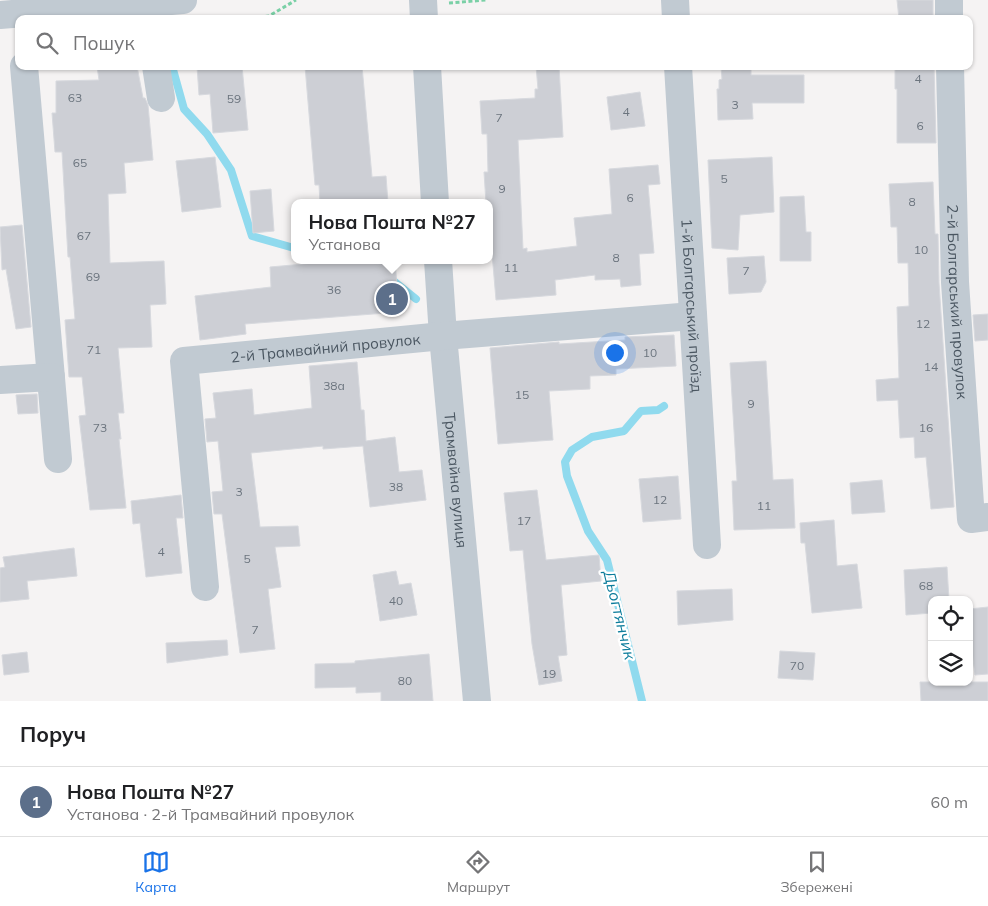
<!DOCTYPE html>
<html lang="uk">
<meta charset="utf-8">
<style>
:root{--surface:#fff;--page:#f6f6f6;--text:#202124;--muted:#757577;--line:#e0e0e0;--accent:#1a73e8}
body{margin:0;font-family:Mulish,sans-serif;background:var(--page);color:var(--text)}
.controls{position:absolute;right:15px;bottom:15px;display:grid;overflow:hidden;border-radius:10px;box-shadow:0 1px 4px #0004}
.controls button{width:45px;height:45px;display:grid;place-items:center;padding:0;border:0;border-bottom:1px solid var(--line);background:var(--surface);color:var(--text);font:25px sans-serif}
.you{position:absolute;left:614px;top:352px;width:18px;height:18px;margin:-12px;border:4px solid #fff;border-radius:50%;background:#1a73e8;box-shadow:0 0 0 8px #1a73e833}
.badge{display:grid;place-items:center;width:32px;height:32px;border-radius:50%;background:var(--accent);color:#fff;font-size:16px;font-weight:700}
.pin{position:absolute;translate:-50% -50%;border:2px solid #fff;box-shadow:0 1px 5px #0006}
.popup{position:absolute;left:291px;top:199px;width:202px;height:65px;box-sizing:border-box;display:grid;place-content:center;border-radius:10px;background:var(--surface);filter:drop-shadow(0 1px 4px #0005);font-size:16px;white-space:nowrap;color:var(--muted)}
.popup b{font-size:19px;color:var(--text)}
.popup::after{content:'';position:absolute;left:50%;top:100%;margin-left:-10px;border:10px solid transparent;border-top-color:var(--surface)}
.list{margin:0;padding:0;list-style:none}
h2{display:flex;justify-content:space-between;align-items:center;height:65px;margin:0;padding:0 20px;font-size:21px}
h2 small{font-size:16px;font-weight:400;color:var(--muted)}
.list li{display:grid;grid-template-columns:32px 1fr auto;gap:15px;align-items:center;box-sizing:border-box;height:70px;padding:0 20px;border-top:1px solid var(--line)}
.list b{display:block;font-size:19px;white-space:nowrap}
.list p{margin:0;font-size:16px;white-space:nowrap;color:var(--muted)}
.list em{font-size:16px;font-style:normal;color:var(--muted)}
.icon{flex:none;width:28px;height:28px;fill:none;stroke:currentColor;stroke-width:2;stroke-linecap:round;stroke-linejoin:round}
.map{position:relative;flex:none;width:988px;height:701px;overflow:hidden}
.search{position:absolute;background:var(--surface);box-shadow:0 1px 4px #0004;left:15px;right:15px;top:15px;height:55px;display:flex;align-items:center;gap:12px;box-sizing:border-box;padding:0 18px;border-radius:10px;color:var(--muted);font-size:19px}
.sheet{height:135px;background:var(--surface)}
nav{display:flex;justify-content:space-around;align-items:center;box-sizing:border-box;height:70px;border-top:1px solid var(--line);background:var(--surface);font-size:14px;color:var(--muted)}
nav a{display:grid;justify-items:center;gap:2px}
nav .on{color:var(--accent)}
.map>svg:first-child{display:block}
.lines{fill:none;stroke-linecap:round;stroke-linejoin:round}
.stream{stroke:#90daee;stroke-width:8}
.building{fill:#cdcfd5;stroke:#d7d9de}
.path{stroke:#7ad0a6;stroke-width:3;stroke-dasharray:4 2.5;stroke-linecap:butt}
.minor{stroke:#c1cad2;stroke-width:28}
.labels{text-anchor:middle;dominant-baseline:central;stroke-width:4.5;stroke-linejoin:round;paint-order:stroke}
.number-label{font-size:12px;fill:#6b747e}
.street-label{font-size:15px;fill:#4a5661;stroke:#fff}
.water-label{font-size:16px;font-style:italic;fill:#0c7c9b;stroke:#fff}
</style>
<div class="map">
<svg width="988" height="701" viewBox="0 0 988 701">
<rect width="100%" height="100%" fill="#f5f3f3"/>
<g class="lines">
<path class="stream" d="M172,66L184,109L207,134L231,170L252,236L294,248
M390,278L416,299
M642,701L607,560L588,531L567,476L565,462L572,450L592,437L624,431L641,411L658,410L664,406"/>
</g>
<path class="building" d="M897,0H933V19H899Z
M97,66H137L143,98H145L148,105L153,160L124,163L126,193L108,194L110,263L164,261L166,304L150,305L152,347L118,348L124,413H118L121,439H119L126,508L90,510L79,416L86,415L82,377H69L65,320L75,319L70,257H68L62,152H55L52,113H56V81L99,80Z
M197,66H242L248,130L213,133L210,94L199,95Z
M305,66H362L372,177L386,176L388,203H320L319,185H315Z
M536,66H559L563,137L518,140L523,249L527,248V252L577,246L574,218L612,214L609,169L658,165L660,184L648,185L654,253L639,254L641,285L621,287L620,279L595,280V275L555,280L556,295L496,300L490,230V203H486L484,172H488L487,134H482L480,101L535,98V89H538Z
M721,66H751V75H804V103H752L753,119L718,120L717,89H719V80L722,79Z
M895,66H934L936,143H897V89H895Z
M640,92L645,126L611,130L607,97Z
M215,157L221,207L182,212L176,161Z
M772,157L774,212L740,215L738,250L712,248L708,160Z
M933,182L935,234H938L939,283L954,507L931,509L926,457L915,458L914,437L900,438L898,400L877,401L876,380L899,378L897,307L909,306L908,263H898L897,227H891L889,184Z
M271,189L274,231L253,233L250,191Z
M804,196L806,232H811V261H780V197Z
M22,225L31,327L16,329L6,269L2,270L0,227Z
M764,256L766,282L761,292L729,294L727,258Z
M349,260H395L399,312L245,324L246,334L200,340L195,296L271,287L270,267Z
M988,314V340L975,341L973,315Z
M674,335L676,366L616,369V375L590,376V389L549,391L553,440L498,444L490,348L559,342V344L625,340V337Z
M766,361L773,480L793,479L795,528L734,530L732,481H737L730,363Z
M357,362L361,410H364L366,441L395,437L399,472L422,470L426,500L370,507L363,446L323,449V446L251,453L260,527L298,526L300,546L275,547L281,587L268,589L275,649L240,653L222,514H214L212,492L223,491L218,441L207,442L205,419L216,418L213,393L252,389L254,415L312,408L309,366Z
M37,394L38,413L18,414L16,395Z
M678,476L681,519L643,522L639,479Z
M882,480L885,512L852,514L850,483Z
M537,490L546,560L599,555L601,581L561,585L567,655L558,656L562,681L539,685L532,644L523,550L510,551L504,493Z
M181,495L183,518H176L182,573L146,577L140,523L133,524L131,501Z
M834,520L837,566L857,564L862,608L812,613L805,543H801L800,523Z
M74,548L77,576L27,581L29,599L0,602V568L5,567L3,557Z
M947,567L949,600H932V613L906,615L904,570Z
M396,571L399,585L411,583L417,615L380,621L373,575Z
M732,589L733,620L678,625L677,591Z
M988,607V674L975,675L969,628V609Z
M227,640L228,655L167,663L166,643Z
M780,651L815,653L813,680L778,678Z
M27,652L29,672L4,675L2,655Z
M429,654L433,701H381V692L356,693V687L315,688V664L355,663V661Z
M920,682H988V701H921Z"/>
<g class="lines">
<path class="path" d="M449,3L486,0
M246,19L269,16L296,0"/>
<g class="minor">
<path d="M423,0L424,19"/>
<path d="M675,0L676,19"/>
<path d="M949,0V19"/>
<path d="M0,15L183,0"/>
<path d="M24,66L58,459"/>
<path d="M156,66L161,98"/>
<path d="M427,66L435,203"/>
<path id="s1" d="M678,66L707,545"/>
<path id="s2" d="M950,66L955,282L971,519L988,517"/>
<path id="s3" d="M438,260L443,336L477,701"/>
<path d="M0,380L51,377"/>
<path id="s4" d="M205,587L184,361L443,336L693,316"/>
</g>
</g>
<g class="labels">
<g class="number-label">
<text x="918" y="78">4</text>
<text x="75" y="97">63</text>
<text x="234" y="98">59</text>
<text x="735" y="104">3</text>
<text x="626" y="111">4</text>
<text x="499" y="117">7</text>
<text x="920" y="125">6</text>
<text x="80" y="162">65</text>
<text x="724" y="178">5</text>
<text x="502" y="188">9</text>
<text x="630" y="197">6</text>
<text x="912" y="201">8</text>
<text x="84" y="235">67</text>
<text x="921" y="249">10</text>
<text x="616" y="257">8</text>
<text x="511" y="267">11</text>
<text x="746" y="270">7</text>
<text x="93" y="276">69</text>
<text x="334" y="289">36</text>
<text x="923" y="323">12</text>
<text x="94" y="349">71</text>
<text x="650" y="352">10</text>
<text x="931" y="366">14</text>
<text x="334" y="385">38а</text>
<text x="522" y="394">15</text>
<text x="751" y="403">9</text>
<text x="100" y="427">73</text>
<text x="926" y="427">16</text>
<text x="396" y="486">38</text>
<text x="239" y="491">3</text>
<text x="660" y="499">12</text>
<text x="764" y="505">11</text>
<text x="524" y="520">17</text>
<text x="161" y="551">4</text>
<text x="247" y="558">5</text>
<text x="926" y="585">68</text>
<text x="396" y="600">40</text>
<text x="255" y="629">7</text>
<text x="797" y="665">70</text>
<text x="549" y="673">19</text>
<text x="405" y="680">80</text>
</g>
<g class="street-label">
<text stroke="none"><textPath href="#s2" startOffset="236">2-й Болгарський провулок</textPath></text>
<text stroke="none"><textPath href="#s1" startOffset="240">1-й Болгарський проїзд</textPath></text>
<text stroke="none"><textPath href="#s4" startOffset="369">2-й Трамвайний провулок</textPath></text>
<text stroke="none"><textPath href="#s3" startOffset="221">Трамвайна вулиця</textPath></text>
</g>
<g class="water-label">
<text transform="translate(620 615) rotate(76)">Дьогтянчик</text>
</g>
</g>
</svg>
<div class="controls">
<button><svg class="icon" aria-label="locate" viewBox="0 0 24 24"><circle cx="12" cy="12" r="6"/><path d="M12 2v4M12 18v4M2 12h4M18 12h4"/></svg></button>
<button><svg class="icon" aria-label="layers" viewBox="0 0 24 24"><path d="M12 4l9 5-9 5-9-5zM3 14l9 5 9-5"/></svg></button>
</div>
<div class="you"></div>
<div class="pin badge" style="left:392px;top:299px;background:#5c6f8a">1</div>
<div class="popup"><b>Нова Пошта №27</b>Установа</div>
<div class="search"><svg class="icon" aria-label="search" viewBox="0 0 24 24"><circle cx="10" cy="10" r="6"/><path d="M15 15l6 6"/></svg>Пошук</div>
</div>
<section class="sheet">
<h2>Поруч<small></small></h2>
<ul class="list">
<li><span class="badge" style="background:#5c6f8a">1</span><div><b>Нова Пошта №27</b><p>Установа · 2-й Трамвайний провулок</p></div><em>60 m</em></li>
</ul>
</section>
<nav>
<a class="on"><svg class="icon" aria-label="map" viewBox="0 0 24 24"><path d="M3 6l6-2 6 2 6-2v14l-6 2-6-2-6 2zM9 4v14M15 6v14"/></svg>Карта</a>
<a><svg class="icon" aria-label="directions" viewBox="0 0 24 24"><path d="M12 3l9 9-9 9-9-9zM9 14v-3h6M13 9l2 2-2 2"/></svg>Маршрут</a>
<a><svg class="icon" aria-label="saved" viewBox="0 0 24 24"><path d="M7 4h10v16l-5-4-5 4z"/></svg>Збережені</a>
</nav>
